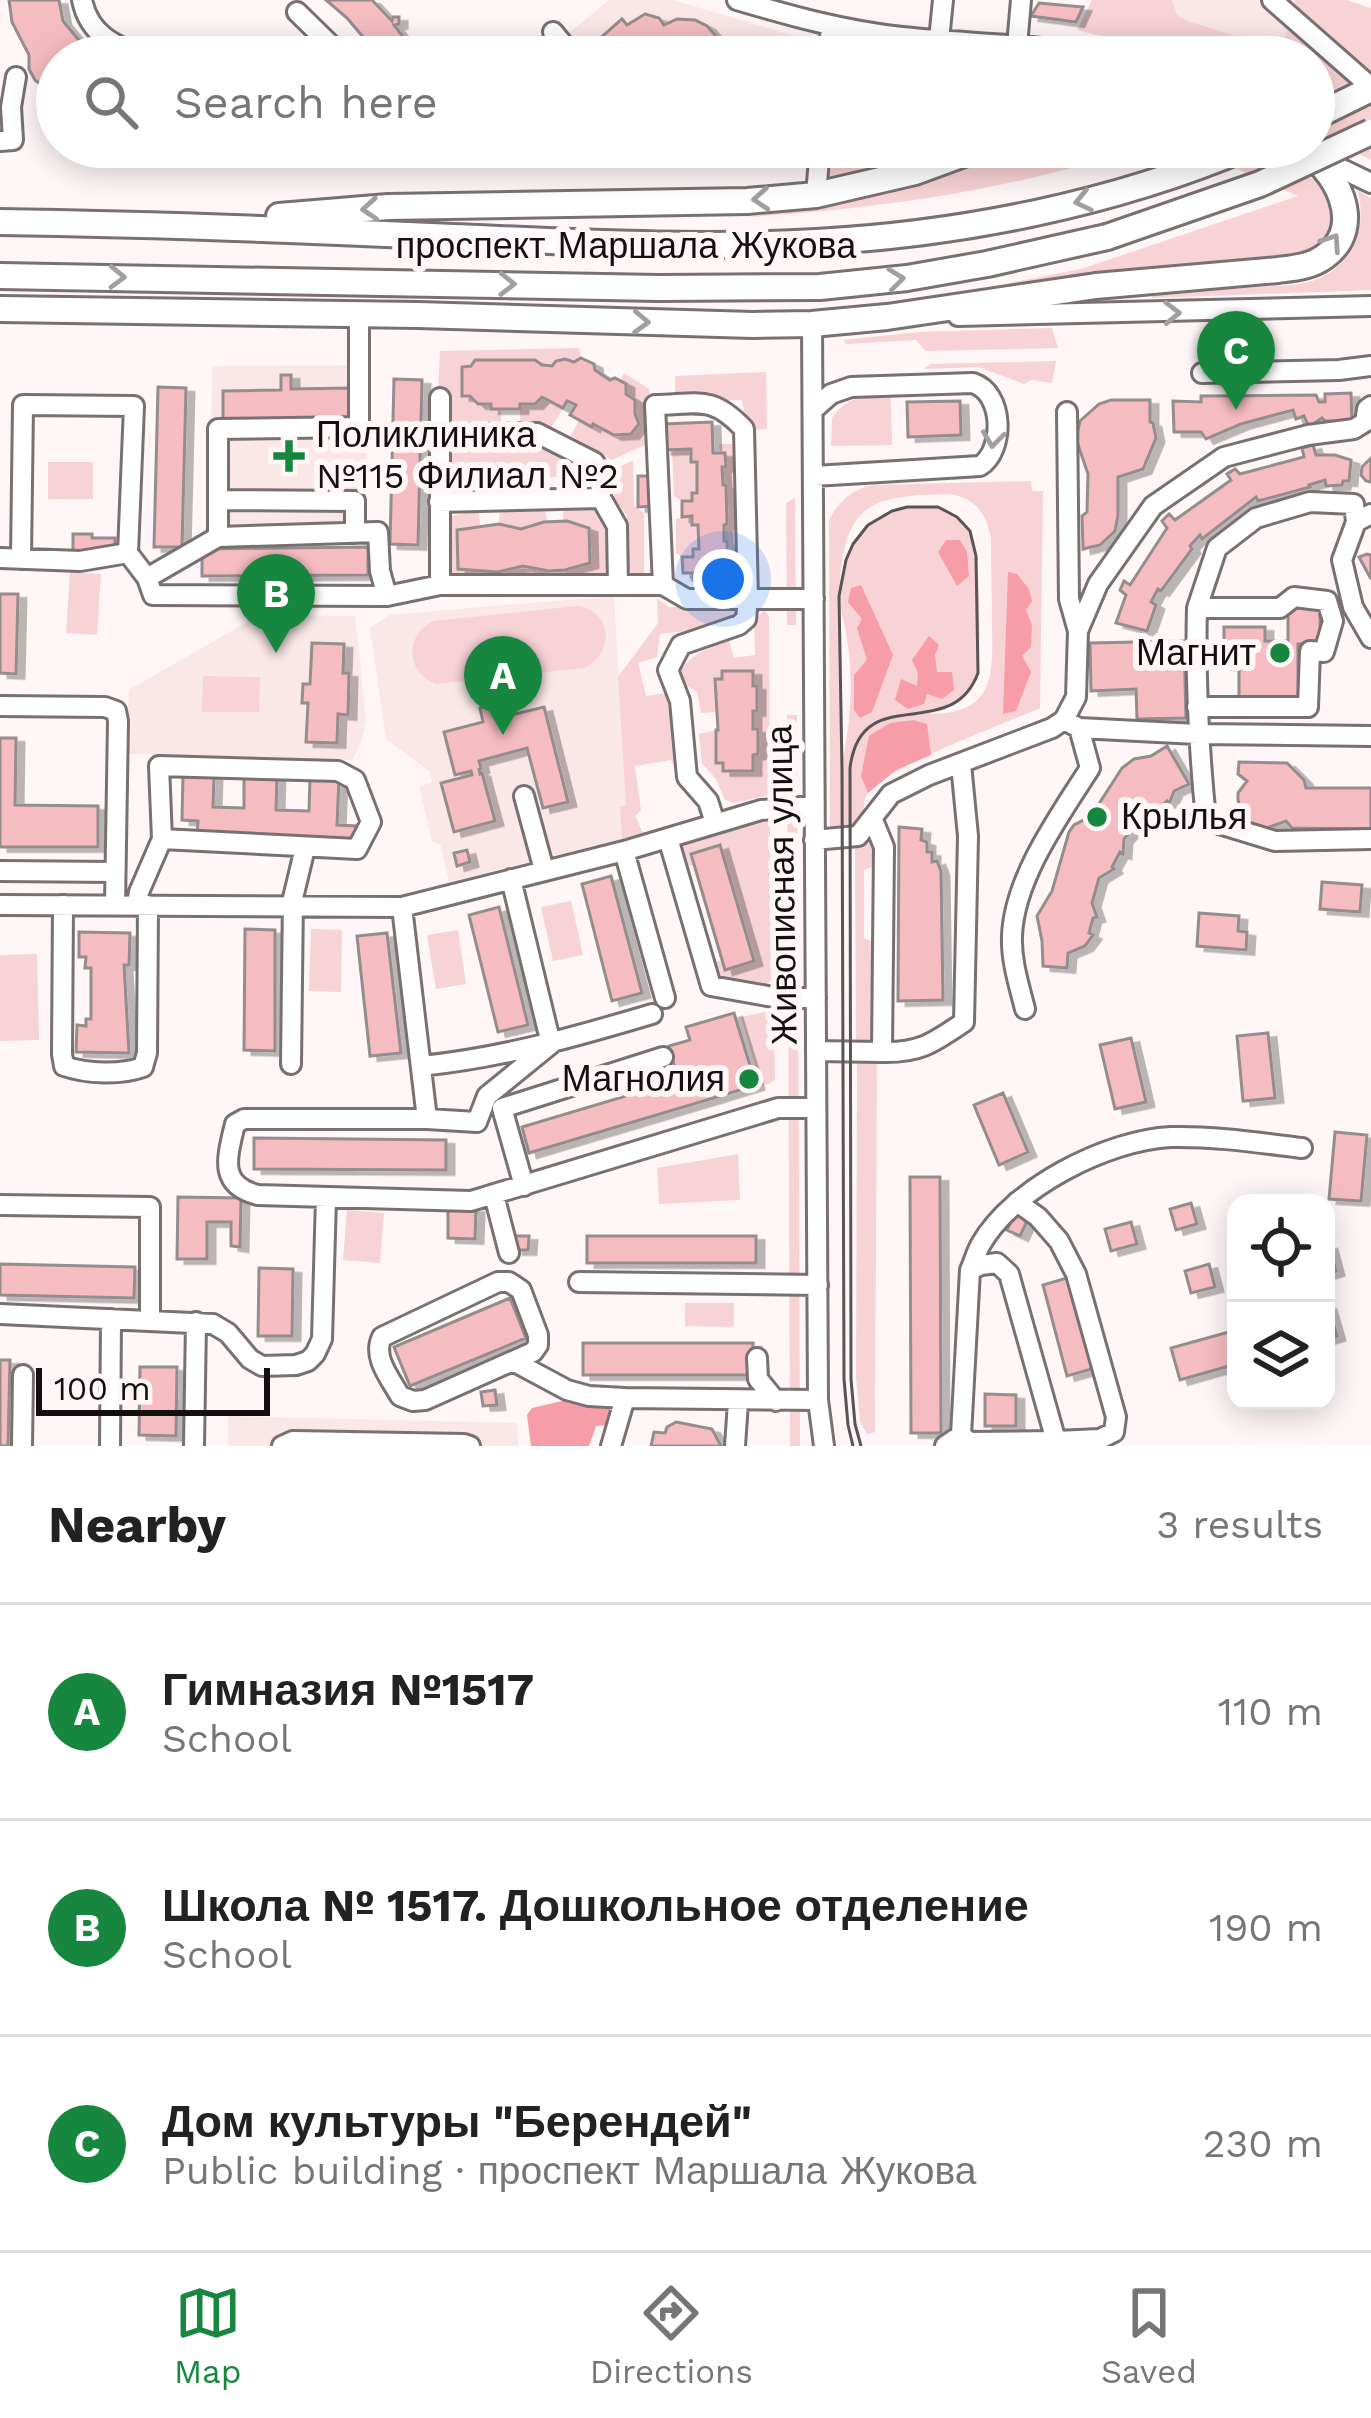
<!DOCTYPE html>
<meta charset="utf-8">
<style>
:root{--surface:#fff;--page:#f2f2f2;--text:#222;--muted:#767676;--line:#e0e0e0;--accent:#17873f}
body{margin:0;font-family:"Work Sans",sans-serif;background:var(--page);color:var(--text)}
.controls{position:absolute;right:36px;bottom:36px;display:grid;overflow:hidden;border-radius:24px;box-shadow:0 6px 30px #0003}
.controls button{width:108px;height:108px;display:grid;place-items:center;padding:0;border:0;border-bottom:3px solid var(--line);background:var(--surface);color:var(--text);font:60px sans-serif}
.scale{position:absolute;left:36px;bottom:30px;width:234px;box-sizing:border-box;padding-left:12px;border:6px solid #141011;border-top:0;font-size:33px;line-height:42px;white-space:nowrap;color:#141011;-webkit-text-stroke:9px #fef6f7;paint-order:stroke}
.you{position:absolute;left:723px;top:579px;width:42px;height:42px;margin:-30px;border:9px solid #fff;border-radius:50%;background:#1a73e8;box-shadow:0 0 0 18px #1a73e833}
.badge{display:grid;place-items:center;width:78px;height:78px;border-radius:50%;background:var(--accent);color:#fff;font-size:39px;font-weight:700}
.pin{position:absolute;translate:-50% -99px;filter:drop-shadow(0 3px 6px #0008)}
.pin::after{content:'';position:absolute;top:63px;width:42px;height:36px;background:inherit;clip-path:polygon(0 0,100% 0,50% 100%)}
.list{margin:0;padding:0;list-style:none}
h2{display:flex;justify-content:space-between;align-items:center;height:156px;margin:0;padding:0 48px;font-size:51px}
h2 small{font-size:39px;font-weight:400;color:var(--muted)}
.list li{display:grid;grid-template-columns:78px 1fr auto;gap:36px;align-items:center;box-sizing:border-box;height:216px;padding:0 48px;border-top:3px solid var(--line)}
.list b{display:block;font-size:45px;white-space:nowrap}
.list p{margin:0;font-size:39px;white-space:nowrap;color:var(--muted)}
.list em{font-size:39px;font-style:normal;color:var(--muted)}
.icon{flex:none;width:66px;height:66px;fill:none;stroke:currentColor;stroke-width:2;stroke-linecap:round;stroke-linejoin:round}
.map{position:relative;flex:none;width:1371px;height:1446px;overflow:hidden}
.search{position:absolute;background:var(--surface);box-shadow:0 6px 30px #0003;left:36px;right:36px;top:36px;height:132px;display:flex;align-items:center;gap:30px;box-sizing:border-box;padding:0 42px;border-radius:66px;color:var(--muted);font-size:45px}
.sheet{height:804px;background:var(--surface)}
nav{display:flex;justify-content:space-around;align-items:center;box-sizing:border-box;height:168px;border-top:3px solid var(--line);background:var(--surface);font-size:33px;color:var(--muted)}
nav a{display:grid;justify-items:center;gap:6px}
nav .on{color:var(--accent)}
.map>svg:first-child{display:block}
.built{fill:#fae7e8}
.green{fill:#f7d2d6;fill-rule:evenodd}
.forest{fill:#f79da8}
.building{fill:#f5bdc2;stroke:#958c8d;stroke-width:3;filter:url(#shadow)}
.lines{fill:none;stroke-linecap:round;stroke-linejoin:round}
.minor-casing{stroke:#797071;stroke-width:24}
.major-casing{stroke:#797071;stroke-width:30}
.minor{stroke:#fff;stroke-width:18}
.major{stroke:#fff;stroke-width:24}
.tram{stroke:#595455;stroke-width:3}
.major-bridge-casing{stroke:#797071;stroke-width:30;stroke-linecap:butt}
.major-bridge{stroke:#fff;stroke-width:24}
.oneway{stroke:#a19fa0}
.poi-dot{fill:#17873f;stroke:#fef6f7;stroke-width:4.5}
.labels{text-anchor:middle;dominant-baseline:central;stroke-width:12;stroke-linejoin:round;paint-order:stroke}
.street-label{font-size:36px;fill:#141011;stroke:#fef6f7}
.poi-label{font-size:36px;fill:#141011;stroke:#fef6f7;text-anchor:start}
</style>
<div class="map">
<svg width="1371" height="1446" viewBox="0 0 1371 1446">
<defs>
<filter id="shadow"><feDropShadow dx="8" dy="4.5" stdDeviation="0" flood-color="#0004"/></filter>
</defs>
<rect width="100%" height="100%" fill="#fef6f7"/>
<path class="built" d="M609,0H673L812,41L810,57H540Z
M1172,0H1296L1281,51L1188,21L1177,16Z
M582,147H800L799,158L585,151Z
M368,365L366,440L368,472L364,492V523L211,527L212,366Z
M614,596L626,806L620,807L622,839L449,882L441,846L432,841L419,787L432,782L429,771L386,739L370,628L389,615Z
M259,615L355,616L366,721L361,743L352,760L126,754L129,690Z
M228,1416L517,1423L518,1446H228Z"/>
<path class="green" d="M1092,0H1172L1177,15L1188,21L1280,50L1288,28L1371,97V160L1314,132V57H1154L1101,36L1077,30Z
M1296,0H1347L1371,8V78L1293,9Z
M878,147H950L864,173L828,181L825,177L836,162Z
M1017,147H1143C1014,189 883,209 747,217L870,197L963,169Z
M1187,147H1243L1322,183L1334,198L1337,227L1318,252L1277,261L1081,275L974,290L1081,269L1298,196Z
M1357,190L1371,198V290L1152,298V293C1186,291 1221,289 1256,287C1274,286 1294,286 1312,281C1351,269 1369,227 1357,190Z
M1052,328L1058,348L926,351L916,340L846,344L843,340L919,332Z
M579,348L581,358L574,362L565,359L556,361L552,366L462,367V396H470L478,404H491V409H501V423L448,422L438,392L440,351Z
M1056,361L1052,383L1031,380L1024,384L979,367L923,369L931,364Z
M766,372L767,429L751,430L745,419L742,400L675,402V376Z
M624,373L649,389V443L612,460L571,436L579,420L614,435L631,433L639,424L635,414L636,400L626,394L620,381Z
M891,394L892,445L831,446L832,418C848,395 865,395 891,394Z
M542,397L563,408L551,428L541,423L520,422V404Z
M457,440H469L471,452L548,449L589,469L595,479L587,491L580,487L577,476L480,479V496L447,495V451Z
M719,444H739L742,591H725L724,578L728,577L727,542L724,541V525L727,524L726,486L723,485L722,467H726L725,454L720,453Z
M691,449V461L697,462V493L692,494V501H682L674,496L672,450Z
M633,461L634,506L644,513V578L634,577C621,560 627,535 627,515C615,503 608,486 613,469Z
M48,462H93V499H48Z
M1031,481L1032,491H1043L1040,708C1005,724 885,766 867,795C862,803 864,814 864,823L856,829L830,830L829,520C838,502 852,489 873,485ZM949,494C976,498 986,513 991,538C991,567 992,595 992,624C993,676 995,714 929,714C946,708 965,701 974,684C983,667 980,553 972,536C953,491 887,502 861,533C848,548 846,568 840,583C845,500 875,496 949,494ZM840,609C854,650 853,715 843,757Z
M795,498L796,625H787L786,503Z
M569,506H597C609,522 609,559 604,577L569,579L566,576L565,570L590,563L564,522L563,513Z
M505,507L545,508L547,522L521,529L499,524L500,510Z
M479,510L480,525L457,531L458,568C489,574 518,565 549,571L547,577L448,578L446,523L452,516Z
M692,516V525H698L699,549L693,557H682L676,553V519Z
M70,572L101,574L97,635L66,633Z
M657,599L670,607L741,606C731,633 686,630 660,634L657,657L638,663L646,696L666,693L681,768L676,769L671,760L635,766L641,811L635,816L643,833L622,839L620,807L626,805L618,677L658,623Z
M578,606C614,612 614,654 584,668L436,684C406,673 404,634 434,621Z
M764,610L769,616L770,795L734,803L725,800L716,779L702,763L699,734L716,730V762L723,763V771L753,770V755L758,754V730L753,729V711L757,710V687L753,686L752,671H722V679L715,680L716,712L701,713L697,692L682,683L679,673C691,654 708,648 729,641L734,658L755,655L754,621Z
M203,676L260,677L259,712H202Z
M787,715H797L800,1446H790Z
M770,821L771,981L761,989L717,981L709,964L722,960L725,970L754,961L720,846L691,854L694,865L683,867L677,846Z
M865,841L874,845L877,856L874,866L864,870V938L876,944V1042L856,1041L855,849Z
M571,901L583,955L553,961L541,907Z
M311,929L342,930L341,992L309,991Z
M458,930L466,984L436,989L427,935Z
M37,954L39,1040L0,1041V955Z
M768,1011L774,1014L775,1079L771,1083L761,1086L741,1017Z
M857,1062H877L875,1432L867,1434L860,1422L856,1377Z
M738,1154L740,1200L659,1204L657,1168Z
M347,1210L384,1213L380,1263L343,1260Z
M685,1303H734V1327L685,1326Z"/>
<path class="forest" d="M946,540H960L967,552L969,576L957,586L938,552Z
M1008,572L1017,574L1029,589L1032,601L1026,610L1032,625L1031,647L1022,656L1031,672L1016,711L1003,714Z
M861,585L893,655L872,712L860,718L854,710V675L867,660L857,628L862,619L848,602L851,588Z
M929,636L939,645L935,655L937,672H952L954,690L942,699L927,694L924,704L908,709L895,700L901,679L917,686L918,673L912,660Z
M914,720L927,724L931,755L896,770L868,793L861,776L869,736L890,723Z
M575,1398L609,1406L612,1416L610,1425L596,1426L589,1446H531L527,1415L532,1408Z"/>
<path class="building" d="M9,0H59L63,21L93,57H57V90L44,87L35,80L29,69V55L12,22Z
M326,0H372L392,21L393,17H399V24L394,25L407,42L413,57H380L347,18Z
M1039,3L1083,7L1076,22L1031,16Z
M645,14L659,18L664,25L677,19L695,20L707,26L716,36L724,57H593L587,50L622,19L627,25Z
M179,147H412L363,157L310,160L223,156Z
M581,358L594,364L595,370L610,380L615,378L626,384V394L635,400V414L639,424L631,434L614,435L593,424L592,427L570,415L576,405L567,401L563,408L542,397L535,404H520V409H491V404H478L470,396H462V367L471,366L475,360H535L542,365L552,366L556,361L565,359L574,362Z
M281,375H291V389L349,388V419L223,422V391L281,390Z
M394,379L422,380L418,545L390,544Z
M158,387L186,388L182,547H154Z
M1351,393L1352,421H1325L1322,418L1309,427L1304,416L1296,419L1293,410L1241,424L1206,439L1201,432H1174L1173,401L1201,402V396L1316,395L1319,402H1325V394Z
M1111,400H1150V422L1153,423L1156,438L1143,469L1118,477V515L1115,531L1100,545L1083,549L1082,516L1087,512L1088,474L1076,439L1080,421L1099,404Z
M960,401L961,435L908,437L907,402Z
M712,422L713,453H725L726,467H722L723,485H726L727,524L724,525V541H727L728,578H724L725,586L700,587V580H693V573H683L682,557H693V549H699L698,525H692V516L682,517V501H692V493H697V462H691V449L664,450L663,424Z
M1313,445L1316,455H1335L1351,460L1349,481H1343L1342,485L1326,486L1325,480L1309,485L1310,487L1258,501L1256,497L1202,539L1200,535L1190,546L1192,549L1161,591L1158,589L1151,602L1156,605L1147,631L1116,623L1126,595L1120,590L1124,581L1130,585L1167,528L1162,521L1169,514L1175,520L1231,480L1227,474L1235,469L1240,474L1304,457L1302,448Z
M1371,458V482L1366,481L1361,475L1362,467Z
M638,476H653L654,506L638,507Z
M567,521L589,528L590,563L565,570L549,571L523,566L498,572L458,569L457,530L499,524L521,529L544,522Z
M73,534H92V538H115V551H73Z
M368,547V575L202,576V549Z
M1367,554L1371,555V579L1359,557Z
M0,594H18L16,674L0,673Z
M1288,608H1320V644H1298V703H1239V665H1224V627H1265V641H1288Z
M1184,641L1186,718L1137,719L1136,689L1091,691L1090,643Z
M312,643L344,644L343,673H349L348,715L338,714L337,743L306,742L308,703H302L303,684H310Z
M722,671H753V686H757V711H753V729H758V754L753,755V771H723V763H716V730H718L715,679H722Z
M499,703L503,717L544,707L568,802L543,808L527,748L479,761L481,768L479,769L480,774L482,773L495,821L454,832L441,783L472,775L471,771L455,775L444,732L483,722L480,708Z
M0,738H16L15,805L98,806V847H0Z
M1167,746L1189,784L1174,791L1169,804L1167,801L1155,812L1156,815L1138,818L1132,825L1134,828L1124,839L1123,854L1120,852L1112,867L1114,869L1099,878L1092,903L1097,917L1093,918L1089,933L1093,935L1085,946L1068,953L1067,968L1043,966L1042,941L1037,916L1052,891L1069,832L1074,825L1091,816L1122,768L1134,759L1151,756Z
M1239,762L1287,763L1304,780L1306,788H1371V829L1292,828L1286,821L1267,828L1254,827L1242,815L1238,800V793L1247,781L1238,774Z
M183,774L214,775L213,807L244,808V774H277L276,810L309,811L310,777L339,778L337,825L357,826L356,842L197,838L198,821L182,820Z
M899,827L922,829L921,840L927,842V852H932V862L937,861L941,871L943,1000L898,1001Z
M720,845L754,961L725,970L691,854Z
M467,850L470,862L457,866L454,853Z
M611,876L642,993L612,1001L582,884Z
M1322,882L1362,885L1360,912L1320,909Z
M499,907L528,1025L498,1032L469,915Z
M1199,913L1239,916L1238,931L1247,932L1246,950L1197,946Z
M245,929L275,930V1051L244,1050Z
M79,932L130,933L129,965H124L129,1053L76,1052L77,1025L86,1026V1019H91V968H85L86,957H79Z
M387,933L401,1053L370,1056L357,936Z
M734,1013L756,1085L717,1097L709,1071L678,1080L669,1046L690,1040L686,1027Z
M1268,1033L1275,1098L1243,1101L1237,1036Z
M1131,1038L1146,1102L1115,1109L1100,1045Z
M709,1071L717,1097L529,1153L522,1127Z
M1003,1093L1028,1152L999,1165L974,1105Z
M1335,1132L1367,1135L1361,1201L1329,1199Z
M254,1138L446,1140V1170L254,1169Z
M910,1177H940L941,1433H911Z
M178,1197L241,1198L240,1247L231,1246V1222H207V1259H177Z
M1191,1203L1197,1224L1176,1230L1170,1209Z
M448,1208H476L475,1239L448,1238Z
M1016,1211L1029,1217L1020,1236L1007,1230Z
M1131,1222L1137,1244L1111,1251L1105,1229Z
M516,1236H529L528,1250H515Z
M587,1236H756V1263H587Z
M1329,1245L1336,1271L1326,1274V1246Z
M0,1264L135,1267L134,1298L0,1295Z
M1209,1264L1215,1287L1191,1293L1185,1271Z
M259,1268L293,1269L292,1336H258Z
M1070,1277L1095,1368L1067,1376L1043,1285Z
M510,1298L526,1338L410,1386L394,1347Z
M1326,1305H1328L1337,1336L1326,1339Z
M1236,1330V1364L1180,1380L1171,1348Z
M583,1343H753L752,1375H583Z
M0,1360H10L8,1446H0Z
M140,1367H177L176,1436L139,1435Z
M495,1390L497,1405L483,1406L481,1392Z
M985,1394L1016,1395V1426H985Z
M676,1422L712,1429L721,1446H651L654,1432L665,1433L667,1427Z"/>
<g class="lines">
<g class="minor-casing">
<path id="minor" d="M82,0C89,35 115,46 145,57
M737,0C791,16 845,31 902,37C967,44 1033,43 1098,57
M1272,0L1371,87
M297,12L343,57
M553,32L574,57
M939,40L943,0
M1017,46L1021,0
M828,57L831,26
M0,141L13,140L11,107L16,77
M661,147L688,150L699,147
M819,154L833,156L852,147
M1317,157L1371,183
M816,195L820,147
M958,316L1371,306
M812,324L818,1400L824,1446
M1202,373L1339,370L1371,366
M440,398V435
M813,410L831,394L851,387L973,383C1004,393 1005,450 980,466L814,476
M1067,412L1069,599L1078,631
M218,500L355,501V533
M439,502L601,498
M1371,514L1356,522L1342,560L1353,607L1371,638
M218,537V429L359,427V314
M0,558L80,561L128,553L147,578L153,595L387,596L440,585H663
M21,559L23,405L134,406L128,553
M147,578L218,537L378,532L380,571L387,596
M440,585V435L537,433L594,462L600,471L601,498L617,526L618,585
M1197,608L1217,548L1256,518L1310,502L1354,504L1356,522
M0,706L105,707L116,711L118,721L115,905
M1197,707H1308L1310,651L1324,652L1333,621L1327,601L1294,597L1280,608H1197C1195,679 1199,749 1206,820L1275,841L1371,839
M1064,720L1076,697L1078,631L1098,584L1153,506L1224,457L1308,435L1354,429L1365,422L1367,409L1371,406
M524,796L544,870
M715,823L708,801L687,777L680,701L668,670L681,645L739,625L746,619L748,599L744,429C712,395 699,404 655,405L663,585L687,599H814
M668,838L711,986L779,998H816
M814,840L858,836L891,794L929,775L1052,728L1064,720L1079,728L1197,734L1371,736
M624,851L665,998
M0,871L115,872
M511,879L551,1044L487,1096L477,1122L427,1119H244L235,1124C227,1158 218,1185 258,1195L471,1201L778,1108H816
M0,905L402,907L624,851L761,810L814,806
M63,905L62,1054L64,1066C87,1074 121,1075 143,1067L147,1053L148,905
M137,905L139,892L162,839L159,766L338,771L355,780L371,822L357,849L162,839
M402,907L427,1119
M1025,1009C1019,985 1011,961 1012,936C1014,878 1060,815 1090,768L1079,728
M816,1051L882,1052L884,847L873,820
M882,1052C920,1053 933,1043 964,1022L968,836L961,764
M291,1064L293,898L305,848
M421,1066C501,1058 575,1037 652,1014
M524,1186L502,1108L663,1057
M494,1195L509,1253
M1017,1202L1038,1217L1059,1241L1076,1274L1116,1417L1114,1432L1100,1439L1056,1441
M0,1205L150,1207V1321
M498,1282H509L521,1290L538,1335V1345L533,1352L425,1400L413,1401L400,1396C390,1378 372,1357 382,1337Z
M579,1282L818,1285
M0,1314L213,1324L228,1333L250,1359L262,1366L296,1365L308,1361L315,1354L322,1339L326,1198
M757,1358L758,1379L776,1401
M513,1361L567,1390L589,1396L625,1398
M961,1435L970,1442L1056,1441L1009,1274L997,1263L981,1265L970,1270
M22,1446L23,1375
M110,1446L111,1319
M194,1446L196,1322
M282,1446L293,1441L464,1444L470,1446
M611,1446L625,1398L818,1400
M735,1446L738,1402
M945,1446L961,1435L970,1270C974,1262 976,1252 981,1244C1013,1188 1107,1140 1171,1137C1215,1136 1260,1143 1302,1148"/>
</g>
<g class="major-casing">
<path id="major" d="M1314,117L1371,89
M279,216L388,207L747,201L816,195L915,172L983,147
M0,222C151,224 302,230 453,237C574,242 695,249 816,242C962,234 1113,204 1248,147
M0,276L659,288L820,287L907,278L987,264L1107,237
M0,309L418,315L753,325L812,324L887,317L1096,286L1278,270C1294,268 1310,267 1324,257C1368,226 1335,166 1298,147"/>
</g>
<use href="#minor" class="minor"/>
<use href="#major" class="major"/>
<path class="tram" d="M853,1446L848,1425L844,1379L842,769L839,596L846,560L853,544L868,525L892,511L907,507H938L957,517L970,531L976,556L978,673C951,746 861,679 850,768L851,1379L855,1424L861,1446"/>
<g class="major-bridge-casing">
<path id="major-bridge" d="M1107,237L1260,184L1371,132"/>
</g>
<use href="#major-bridge" class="major-bridge"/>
</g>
<defs><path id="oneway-chevron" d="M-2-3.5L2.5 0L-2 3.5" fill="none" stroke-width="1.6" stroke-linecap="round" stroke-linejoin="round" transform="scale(3)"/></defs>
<g class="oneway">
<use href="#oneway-chevron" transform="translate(761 199) rotate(176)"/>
<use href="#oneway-chevron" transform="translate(1083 201) rotate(167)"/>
<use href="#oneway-chevron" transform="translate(370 209) rotate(176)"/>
<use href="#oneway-chevron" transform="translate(1332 242) rotate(-56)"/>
<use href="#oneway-chevron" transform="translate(117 277) rotate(1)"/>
<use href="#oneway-chevron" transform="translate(896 279) rotate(-7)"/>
<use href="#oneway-chevron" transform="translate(507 284) rotate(1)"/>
<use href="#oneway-chevron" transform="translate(1172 313) rotate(-1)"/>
<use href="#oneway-chevron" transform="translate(641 322) rotate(2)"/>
<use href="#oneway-chevron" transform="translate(993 439) rotate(97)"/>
</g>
<g class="poi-dot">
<path d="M283 438h12v12h12v12h-12v12h-12v-12h-12v-12h12z"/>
<circle cx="1280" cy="653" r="12"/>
<circle cx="1097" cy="817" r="12"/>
<circle cx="749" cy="1079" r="12"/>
</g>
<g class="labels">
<g class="street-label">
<text x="626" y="246">проспект Маршала Жукова</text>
<text transform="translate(782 885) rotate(-91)">Живописная улица</text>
</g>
<g class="poi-label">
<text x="316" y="435">Поликлиника<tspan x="316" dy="41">№115 Филиал №2</tspan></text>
<text x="1256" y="653" text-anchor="end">Магнит</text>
<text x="1121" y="817">Крылья</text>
<text x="725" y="1079" text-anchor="end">Магнолия</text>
</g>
</g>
</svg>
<div class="controls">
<button><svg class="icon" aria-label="locate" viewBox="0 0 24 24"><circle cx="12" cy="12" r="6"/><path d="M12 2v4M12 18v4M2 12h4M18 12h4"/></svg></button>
<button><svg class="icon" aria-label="layers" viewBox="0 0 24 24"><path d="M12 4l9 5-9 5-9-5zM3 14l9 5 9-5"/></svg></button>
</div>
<div class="scale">100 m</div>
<div class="you"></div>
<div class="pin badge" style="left:503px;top:735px">A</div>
<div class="pin badge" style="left:276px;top:653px">B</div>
<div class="pin badge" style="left:1236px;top:410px">C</div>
<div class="search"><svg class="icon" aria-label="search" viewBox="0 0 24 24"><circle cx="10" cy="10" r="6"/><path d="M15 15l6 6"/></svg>Search here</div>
</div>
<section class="sheet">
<h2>Nearby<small>3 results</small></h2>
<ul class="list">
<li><span class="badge">A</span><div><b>Гимназия №1517</b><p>School</p></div><em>110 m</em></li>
<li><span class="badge">B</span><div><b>Школа № 1517. Дошкольное отделение</b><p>School</p></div><em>190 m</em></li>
<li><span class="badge">C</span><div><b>Дом культуры &quot;Берендей&quot;</b><p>Public building · проспект Маршала Жукова</p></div><em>230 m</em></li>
</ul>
</section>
<nav>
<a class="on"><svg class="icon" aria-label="map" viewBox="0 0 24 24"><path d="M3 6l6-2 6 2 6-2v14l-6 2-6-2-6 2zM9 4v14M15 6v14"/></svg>Map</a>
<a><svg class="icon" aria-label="directions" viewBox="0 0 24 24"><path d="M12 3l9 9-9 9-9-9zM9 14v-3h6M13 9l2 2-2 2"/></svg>Directions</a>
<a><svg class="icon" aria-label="saved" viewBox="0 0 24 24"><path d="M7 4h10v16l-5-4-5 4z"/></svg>Saved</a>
</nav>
